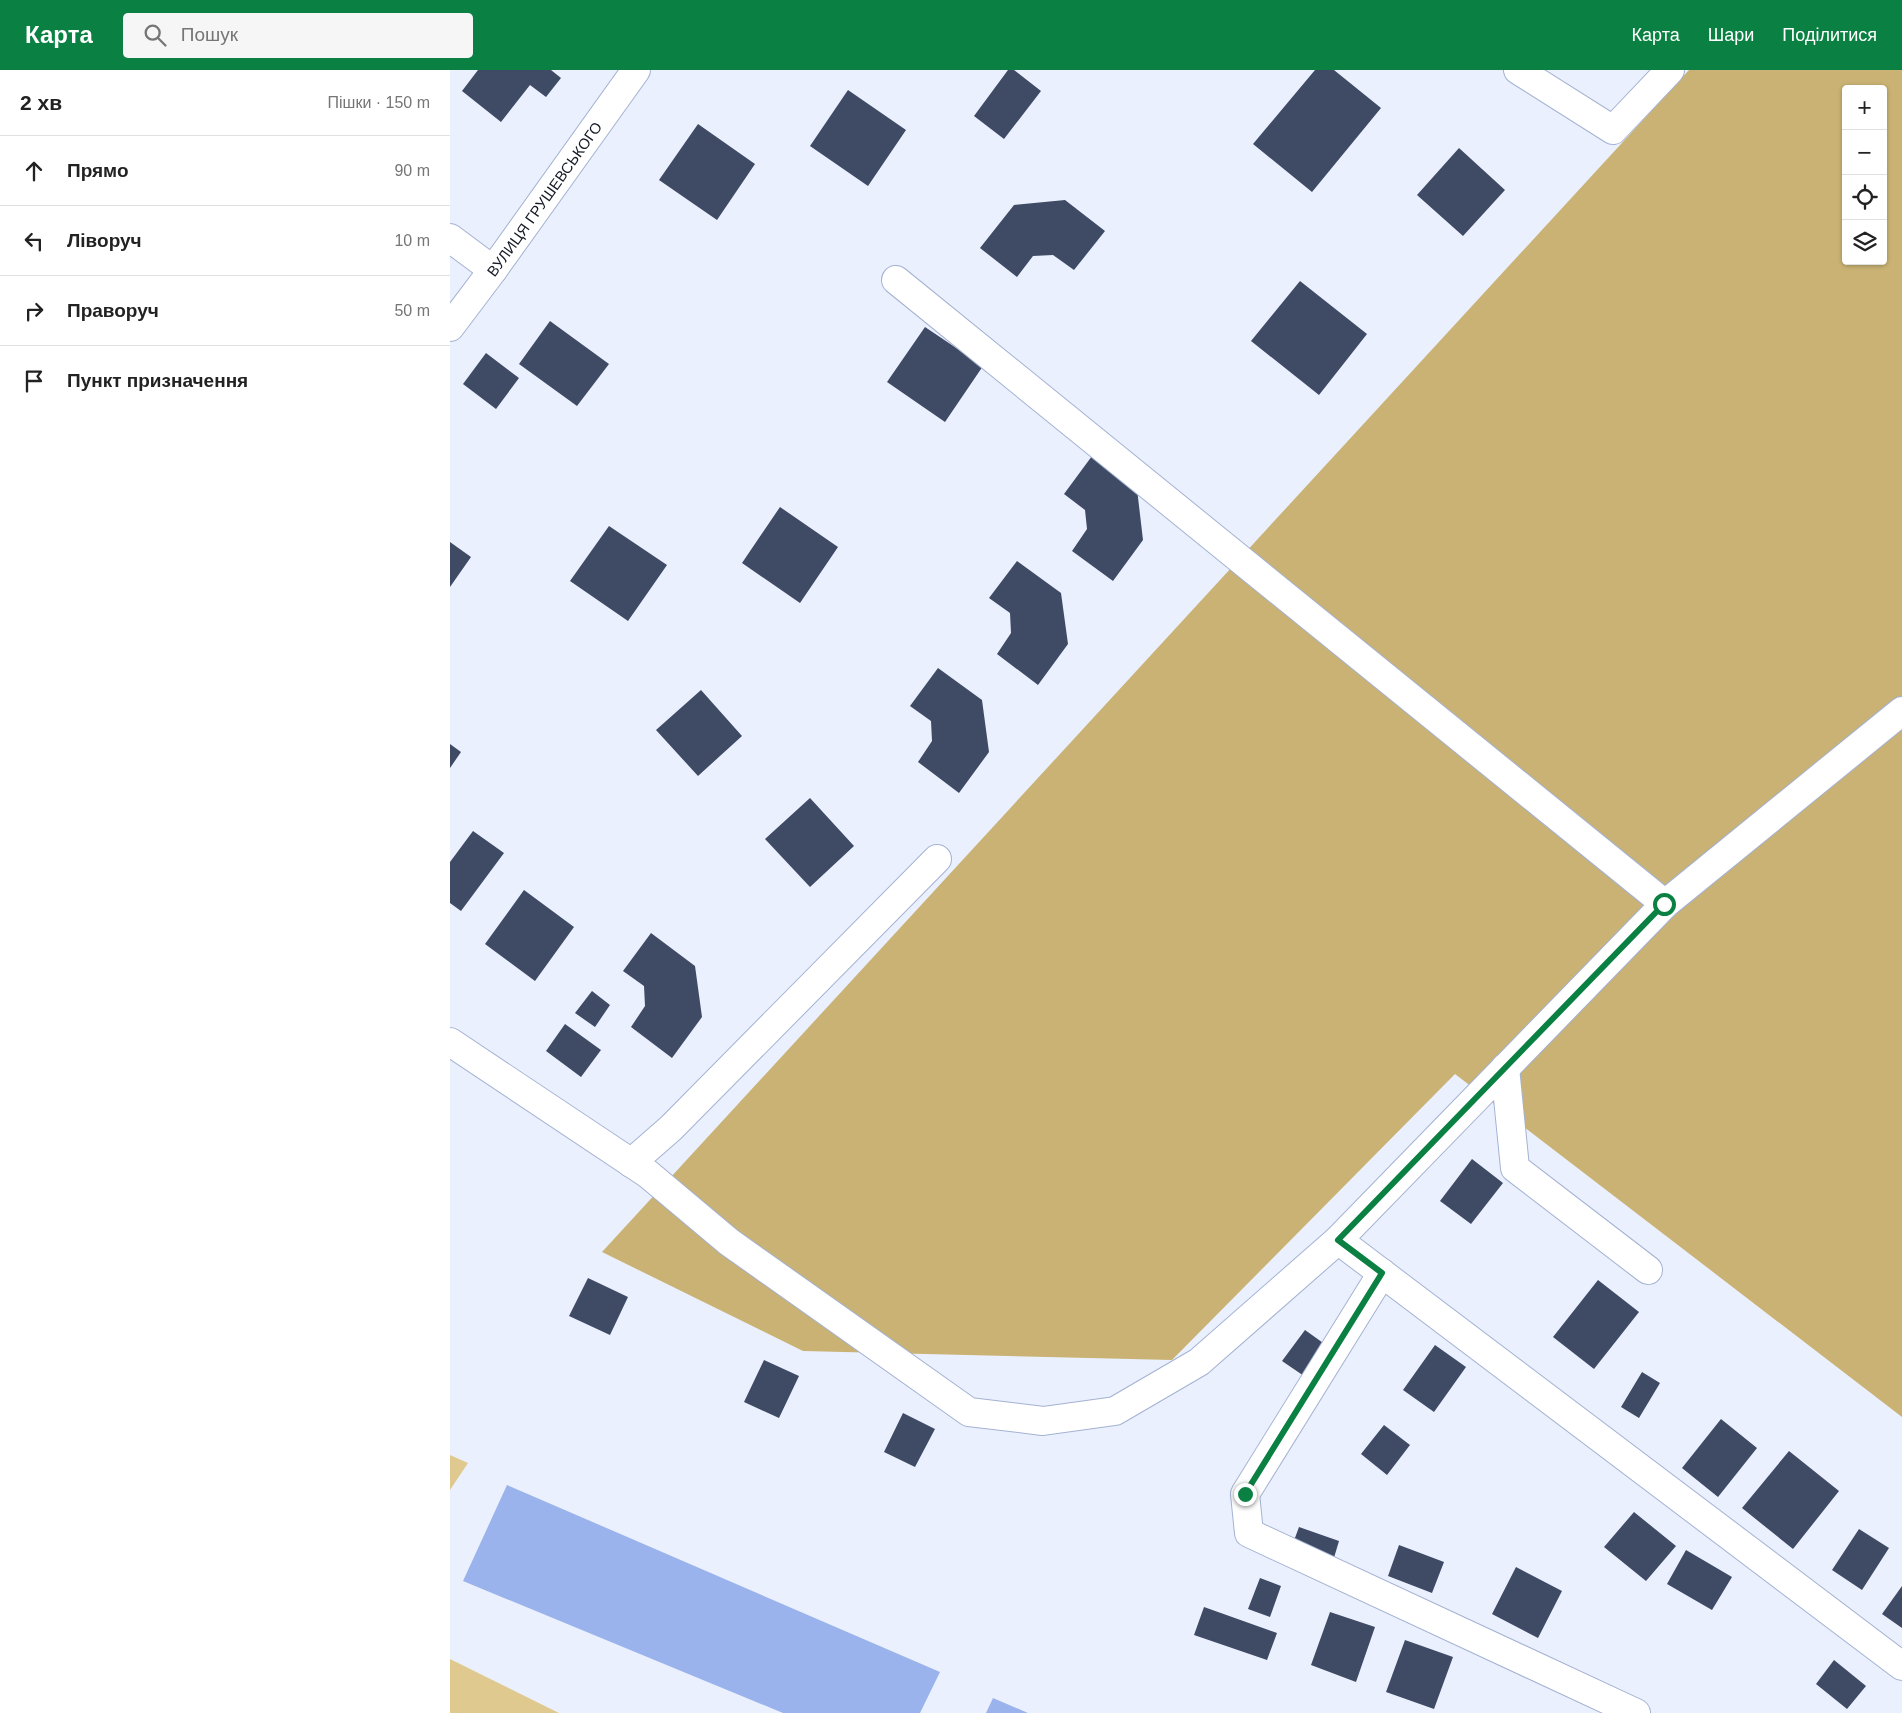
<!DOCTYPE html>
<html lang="uk">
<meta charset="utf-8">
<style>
:root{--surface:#fff;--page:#f6f6f6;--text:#222;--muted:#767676;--line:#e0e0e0;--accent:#0b8043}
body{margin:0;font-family:Arial,sans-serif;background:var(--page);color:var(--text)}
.controls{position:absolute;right:15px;top:15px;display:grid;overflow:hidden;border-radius:5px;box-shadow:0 1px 4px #0004}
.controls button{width:45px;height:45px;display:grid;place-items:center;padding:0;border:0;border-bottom:1px solid var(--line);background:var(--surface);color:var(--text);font:25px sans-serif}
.stop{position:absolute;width:15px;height:15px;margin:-11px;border:4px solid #0b8043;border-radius:50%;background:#fff}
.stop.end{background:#0b8043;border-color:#fff;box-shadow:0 1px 5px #0008}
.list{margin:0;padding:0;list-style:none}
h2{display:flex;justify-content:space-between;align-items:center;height:65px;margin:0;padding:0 20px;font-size:21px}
h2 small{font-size:16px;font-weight:400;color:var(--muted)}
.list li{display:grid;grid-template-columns:32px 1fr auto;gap:15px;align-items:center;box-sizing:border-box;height:70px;padding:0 20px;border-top:1px solid var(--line)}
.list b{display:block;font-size:19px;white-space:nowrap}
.list em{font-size:16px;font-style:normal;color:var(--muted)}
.icon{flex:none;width:28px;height:28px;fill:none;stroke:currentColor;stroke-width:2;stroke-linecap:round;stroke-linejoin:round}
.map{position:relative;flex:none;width:1452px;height:1643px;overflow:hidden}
header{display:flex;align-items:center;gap:30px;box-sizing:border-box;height:70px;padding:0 25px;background:var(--accent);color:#fff}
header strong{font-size:24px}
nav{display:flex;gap:28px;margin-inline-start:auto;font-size:18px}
.search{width:350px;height:45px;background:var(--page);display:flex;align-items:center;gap:12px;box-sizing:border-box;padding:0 18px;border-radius:5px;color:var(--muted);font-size:19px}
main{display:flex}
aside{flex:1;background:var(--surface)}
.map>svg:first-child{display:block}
.green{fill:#dfc98e}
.forest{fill:#c9b273;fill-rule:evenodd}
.water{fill:#9bb3ec}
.building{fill:#3f4a65}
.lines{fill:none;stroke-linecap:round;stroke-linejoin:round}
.minor-casing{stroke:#a4b2d2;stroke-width:30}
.minor{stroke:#fff;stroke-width:28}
.route{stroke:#0b8043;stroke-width:6}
.labels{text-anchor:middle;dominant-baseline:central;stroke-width:5;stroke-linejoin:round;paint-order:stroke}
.street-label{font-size:15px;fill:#151a25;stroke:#fefefe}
</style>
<header>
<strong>Карта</strong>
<div class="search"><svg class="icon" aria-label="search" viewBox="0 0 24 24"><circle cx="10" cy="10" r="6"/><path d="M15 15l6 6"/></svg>Пошук</div>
<nav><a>Карта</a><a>Шари</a><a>Поділитися</a></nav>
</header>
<main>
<aside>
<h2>2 хв<small>Пішки · 150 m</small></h2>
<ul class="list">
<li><svg class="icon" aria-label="ahead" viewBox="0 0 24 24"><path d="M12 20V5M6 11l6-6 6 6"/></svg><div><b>Прямо</b></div><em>90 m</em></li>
<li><svg class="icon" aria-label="left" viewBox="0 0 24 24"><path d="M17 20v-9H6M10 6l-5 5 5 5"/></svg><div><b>Ліворуч</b></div><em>10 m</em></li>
<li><svg class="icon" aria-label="right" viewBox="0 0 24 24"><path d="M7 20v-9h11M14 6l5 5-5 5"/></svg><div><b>Праворуч</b></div><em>50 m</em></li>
<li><svg class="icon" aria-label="arrive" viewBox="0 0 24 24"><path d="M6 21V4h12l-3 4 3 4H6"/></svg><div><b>Пункт призначення</b></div></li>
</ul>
</aside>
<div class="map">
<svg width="1452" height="1643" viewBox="0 0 1452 1643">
<rect width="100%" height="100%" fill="#eaf0fe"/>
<path class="green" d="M0,1385L18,1393L0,1420Z
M0,1589L109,1643H0Z"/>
<path class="forest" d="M1239,0H1452V1347L1005,1004L722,1290L353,1281L152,1182ZM1396,19H1433V191H1396Z"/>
<path class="water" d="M57,1415L490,1602L470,1643H333L13,1511Z
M543,1628L578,1643H536Z"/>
<path class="building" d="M28,0H101L111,8L96,27L80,15L51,52L12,21Z
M558,0H564L591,21L554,69L524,46Z
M865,0H884L931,38L862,122L803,74Z
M398,20L456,60L418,116L360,76Z
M248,54L305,94L267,150L209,110Z
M1009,78L1055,120L1013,166L967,125Z
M615,130L655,161L624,200L603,185L583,186L567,207L530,178L564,135Z
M850,211L917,264L869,325L801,271Z
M100,251L159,294L127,336L69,294Z
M475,257L533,296L495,352L437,312Z
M36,283L69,308L46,339L13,314Z
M642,386L687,419L693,470L663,511L622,481L637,459L635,440L614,424Z
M330,437L388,477L350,533L292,493Z
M159,456L217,495L178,551L120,511Z
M0,472L21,487L0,517Z
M567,491L611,523L618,574L588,615L547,584L561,563L560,543L539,528Z
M488,598L532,630L539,682L509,723L468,692L482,671L481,651L460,636Z
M251,620L292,666L248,706L206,660Z
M0,674L11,682L0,698Z
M360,728L404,776L360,817L315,769Z
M23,761L54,783L11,841L0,833V792Z
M74,820L124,857L85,911L35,874Z
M201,863L245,896L252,947L222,988L181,957L195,936L194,916L173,901Z
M142,921L160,935L145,957L125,943Z
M115,954L151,980L131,1007L96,981Z
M1022,1089L1053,1113L1021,1154L990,1131Z
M138,1208L178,1227L160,1265L119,1246Z
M1148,1210L1189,1242L1144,1299L1103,1267Z
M855,1260L876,1275L854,1306L832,1291Z
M985,1275L1016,1297L984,1342L953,1320Z
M314,1290L349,1306L329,1348L294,1332Z
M1192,1302L1210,1313L1189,1348L1171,1337Z
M453,1343L485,1359L465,1397L434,1382Z
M1271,1349L1307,1378L1268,1427L1232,1398Z
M934,1355L960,1375L937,1405L911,1384Z
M1339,1381L1389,1421L1343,1479L1292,1438Z
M1184,1442L1226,1476L1196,1511L1154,1477Z
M849,1457L889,1471L883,1491L842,1476Z
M1409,1459L1439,1478L1412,1520L1382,1500Z
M949,1475L994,1492L982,1523L938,1506Z
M1236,1480L1282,1507L1262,1540L1217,1514Z
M1066,1497L1112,1521L1088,1568L1042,1544Z
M810,1508L831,1516L820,1547L798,1539Z
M1452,1516V1558L1432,1544Z
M754,1537L827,1563L817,1590L744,1565Z
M880,1542L925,1557L906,1612L861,1595Z
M955,1570L1003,1587L984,1639L936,1622Z
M1384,1590L1416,1616L1397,1639L1366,1614Z"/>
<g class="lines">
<g class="minor-casing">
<g id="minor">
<path d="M1068,0L1163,60L1220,0"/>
<path d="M0,168L43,200"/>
<path d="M446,210L1215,834"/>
<path id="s1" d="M0,257L43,200L186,0"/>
<path d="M0,972L198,1104L279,1172L519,1342L593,1351L665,1341L749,1292L888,1170L1215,834L1452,641"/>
<path d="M1055,998L1065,1098L1198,1200"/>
<path d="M181,1093L221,1058L487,789"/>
<path d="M888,1170L1452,1596"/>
<path d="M932,1203L795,1424L799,1463L1186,1643"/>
</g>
</g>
<use href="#minor" class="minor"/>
</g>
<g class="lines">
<path class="route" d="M795,1424L932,1203L888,1170L1214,834"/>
</g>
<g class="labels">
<g class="street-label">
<text stroke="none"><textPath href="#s1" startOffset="159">ВУЛИЦЯ ГРУШЕВСЬКОГО</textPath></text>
</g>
</g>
</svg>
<div class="controls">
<button>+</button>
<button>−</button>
<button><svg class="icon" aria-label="locate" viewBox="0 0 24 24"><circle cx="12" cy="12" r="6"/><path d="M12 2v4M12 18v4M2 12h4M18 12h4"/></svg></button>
<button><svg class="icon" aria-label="layers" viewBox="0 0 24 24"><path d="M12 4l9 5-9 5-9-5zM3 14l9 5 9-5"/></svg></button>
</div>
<div class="stop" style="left:1214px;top:834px"></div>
<div class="stop end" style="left:795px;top:1424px"></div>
</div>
</main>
